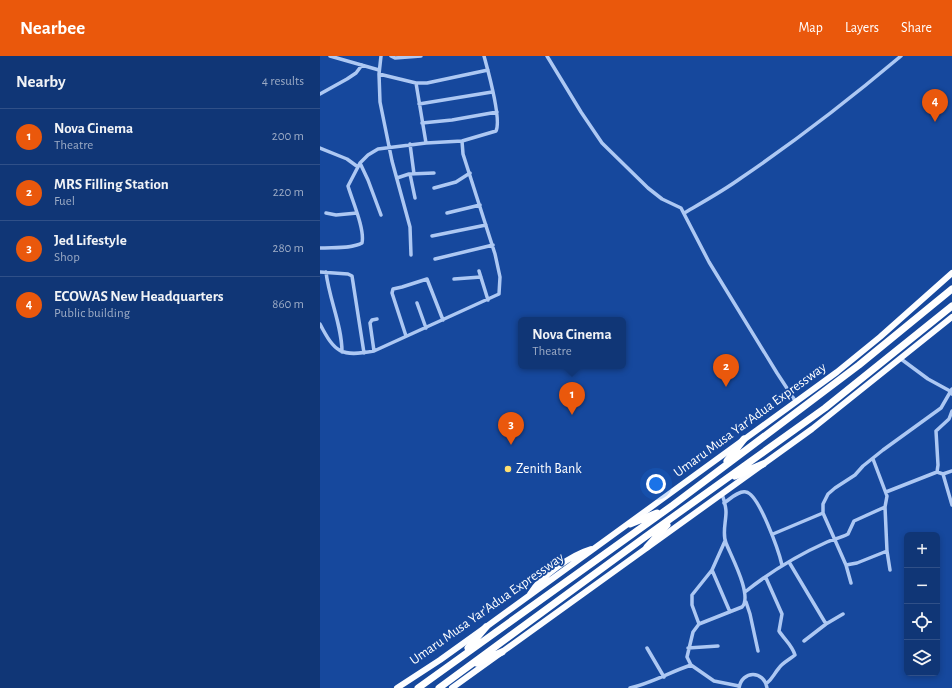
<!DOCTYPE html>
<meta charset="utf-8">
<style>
:root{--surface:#103676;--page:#1e417e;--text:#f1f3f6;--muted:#9cabc5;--line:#305088;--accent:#ea580c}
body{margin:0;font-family:"Alegreya Sans",sans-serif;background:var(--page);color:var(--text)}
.controls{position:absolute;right:12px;bottom:12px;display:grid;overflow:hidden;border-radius:6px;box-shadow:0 2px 6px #0003}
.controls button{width:36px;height:36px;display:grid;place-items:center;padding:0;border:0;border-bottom:1px solid var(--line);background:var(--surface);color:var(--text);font:20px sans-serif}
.you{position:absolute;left:336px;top:428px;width:14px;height:14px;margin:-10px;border:3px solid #fff;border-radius:50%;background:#1a73e8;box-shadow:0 0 0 6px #1a73e833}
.badge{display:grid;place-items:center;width:26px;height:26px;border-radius:50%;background:var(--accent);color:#fff;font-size:13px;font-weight:700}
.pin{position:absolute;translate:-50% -33px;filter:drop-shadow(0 1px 2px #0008)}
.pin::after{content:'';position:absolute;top:21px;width:14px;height:12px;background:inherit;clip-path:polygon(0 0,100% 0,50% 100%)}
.popup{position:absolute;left:198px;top:261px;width:108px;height:52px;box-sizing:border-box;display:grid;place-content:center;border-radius:6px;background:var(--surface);filter:drop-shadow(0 1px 3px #0005);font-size:13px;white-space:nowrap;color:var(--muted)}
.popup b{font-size:15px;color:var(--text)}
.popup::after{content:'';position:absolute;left:50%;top:100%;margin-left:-8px;border:8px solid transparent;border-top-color:var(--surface)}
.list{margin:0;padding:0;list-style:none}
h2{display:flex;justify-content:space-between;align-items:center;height:52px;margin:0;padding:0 16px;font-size:17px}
h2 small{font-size:13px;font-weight:400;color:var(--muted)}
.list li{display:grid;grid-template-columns:26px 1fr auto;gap:12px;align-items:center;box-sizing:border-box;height:56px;padding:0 16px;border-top:1px solid var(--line)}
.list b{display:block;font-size:15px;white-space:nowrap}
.list p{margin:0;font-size:13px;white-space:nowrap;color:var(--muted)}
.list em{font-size:13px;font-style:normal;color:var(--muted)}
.icon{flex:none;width:22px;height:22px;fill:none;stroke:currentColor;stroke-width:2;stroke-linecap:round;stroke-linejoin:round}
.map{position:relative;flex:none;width:632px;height:632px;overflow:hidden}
header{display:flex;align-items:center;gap:24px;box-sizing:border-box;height:56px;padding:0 20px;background:var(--accent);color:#fff}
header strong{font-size:19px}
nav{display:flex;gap:22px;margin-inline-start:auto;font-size:14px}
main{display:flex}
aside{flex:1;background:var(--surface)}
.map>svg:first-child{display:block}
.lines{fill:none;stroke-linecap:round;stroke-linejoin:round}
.minor{stroke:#adc8f3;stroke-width:3.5}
.trunk{stroke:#fcfdff;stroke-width:6}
.motorway{stroke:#fff;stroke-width:7}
.poi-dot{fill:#ffdf6f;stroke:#16489d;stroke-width:1.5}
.labels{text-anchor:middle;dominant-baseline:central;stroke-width:3.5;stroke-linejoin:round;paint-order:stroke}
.street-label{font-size:14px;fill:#fff;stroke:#16489d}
.poi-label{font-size:14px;fill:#fff;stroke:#16489d;text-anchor:start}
</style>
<header>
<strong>Nearbee</strong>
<nav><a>Map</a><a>Layers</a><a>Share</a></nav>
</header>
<main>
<aside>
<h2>Nearby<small>4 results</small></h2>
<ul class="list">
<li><span class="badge">1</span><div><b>Nova Cinema</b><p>Theatre</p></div><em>200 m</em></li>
<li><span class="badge">2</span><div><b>MRS Filling Station</b><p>Fuel</p></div><em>220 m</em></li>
<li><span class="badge">3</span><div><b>Jed Lifestyle</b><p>Shop</p></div><em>280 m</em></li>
<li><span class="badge">4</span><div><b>ECOWAS New Headquarters</b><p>Public building</p></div><em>860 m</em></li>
</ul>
</aside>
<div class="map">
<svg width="632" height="632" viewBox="0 0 632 632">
<rect width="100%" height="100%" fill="#16489d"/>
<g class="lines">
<path class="minor" d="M10,0L59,14
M61,0L59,18L60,46L72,105L90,171L91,199
M71,0L75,2L101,0
M227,0L261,56L282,87L328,132L342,143L361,152L389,206L457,317L476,346
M59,18L96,27H107L168,14
M96,27L106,87
M0,38L27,23L36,17L42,9
M99,48L172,36
M102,67L132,64L177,56
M90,88L94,118
M0,92L27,103L38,111
M40,107L48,124L61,159
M90,118L95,142
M77,122L89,118L114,117
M114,132L136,126L150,117
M6,157L16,159L37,157
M127,157L160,149
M364,157C383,146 403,135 421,122C477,84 530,43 581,0
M112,180L166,169
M0,192C13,191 31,193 42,187C45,173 32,144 28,130L40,107L48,99L58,93L106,87L142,85L176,75C182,63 168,15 164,0
M115,203L173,189
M159,215L168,244
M0,216L28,218L32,220L44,297
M6,216C9,243 22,269 22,296
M134,223L161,221
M97,247L106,272
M0,268C15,297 21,301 54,295L179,238L180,221L175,198L143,98L142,85
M86,280L72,237L73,233L82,231L107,223L123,264
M54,295L50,267L52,264L57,263
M581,303L608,323L630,335L632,338
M553,403L567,440L565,451L567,495L570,514
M617,416L618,409L616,375L629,363L632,355
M623,418L632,449
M566,436L617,416L623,418L632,415
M402,438C404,444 406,450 406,456C406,466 402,478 406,487C411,500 433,540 422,551L379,568L373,576L367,601L371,609L394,625L419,630
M404,447C409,444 419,434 426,436C439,438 459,496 462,509
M503,457L526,509L531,527
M453,478L503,457V448L508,438L515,432L535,419L543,410L563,394L621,352L632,333
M469,506L506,568
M526,509L537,507L567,495
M392,514L410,556
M446,522L462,558L459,575C464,583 472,589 475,599C470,603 461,608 459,612C453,619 454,621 446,628
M425,536C450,516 478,499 507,486C514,483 521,482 528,478L534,465L565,451
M426,546L430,558L438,595
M379,568L372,549V539L392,514L405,485
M484,585L506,568L523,558
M327,592L344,621
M368,592L398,590
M310,632C332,627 350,616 371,609
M419,632C422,614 444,614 447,632"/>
<path class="trunk" d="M210,538C221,520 251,499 271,493
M77,632L120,604L166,571L517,316L560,281L632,217
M132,632L492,373L632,261"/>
<path class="motorway" d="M407,405L424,383
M415,420L443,408
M310,468L337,457
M327,491L347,469
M148,592L166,571
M157,607L182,596
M98,632L353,449L539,309L632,233
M119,632L325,481L505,352L632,250"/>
</g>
<circle class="poi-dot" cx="188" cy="413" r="4"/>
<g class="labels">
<g class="street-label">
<text transform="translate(430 364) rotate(-36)">Umaru Musa Yar'Adua Expressway</text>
<text transform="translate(167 553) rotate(-35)">Umaru Musa Yar'Adua Expressway</text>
</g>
<g class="poi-label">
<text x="196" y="413">Zenith Bank</text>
</g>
</g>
</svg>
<div class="controls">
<button>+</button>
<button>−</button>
<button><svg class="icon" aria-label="locate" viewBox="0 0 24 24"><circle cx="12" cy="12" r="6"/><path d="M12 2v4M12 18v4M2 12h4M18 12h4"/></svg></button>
<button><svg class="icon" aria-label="layers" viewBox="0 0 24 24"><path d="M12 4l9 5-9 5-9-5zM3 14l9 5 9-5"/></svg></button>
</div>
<div class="you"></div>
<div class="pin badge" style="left:252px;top:359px">1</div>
<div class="popup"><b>Nova Cinema</b>Theatre</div>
<div class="pin badge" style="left:406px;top:331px">2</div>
<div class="pin badge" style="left:191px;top:389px">3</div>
<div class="pin badge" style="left:615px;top:66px">4</div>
</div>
</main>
